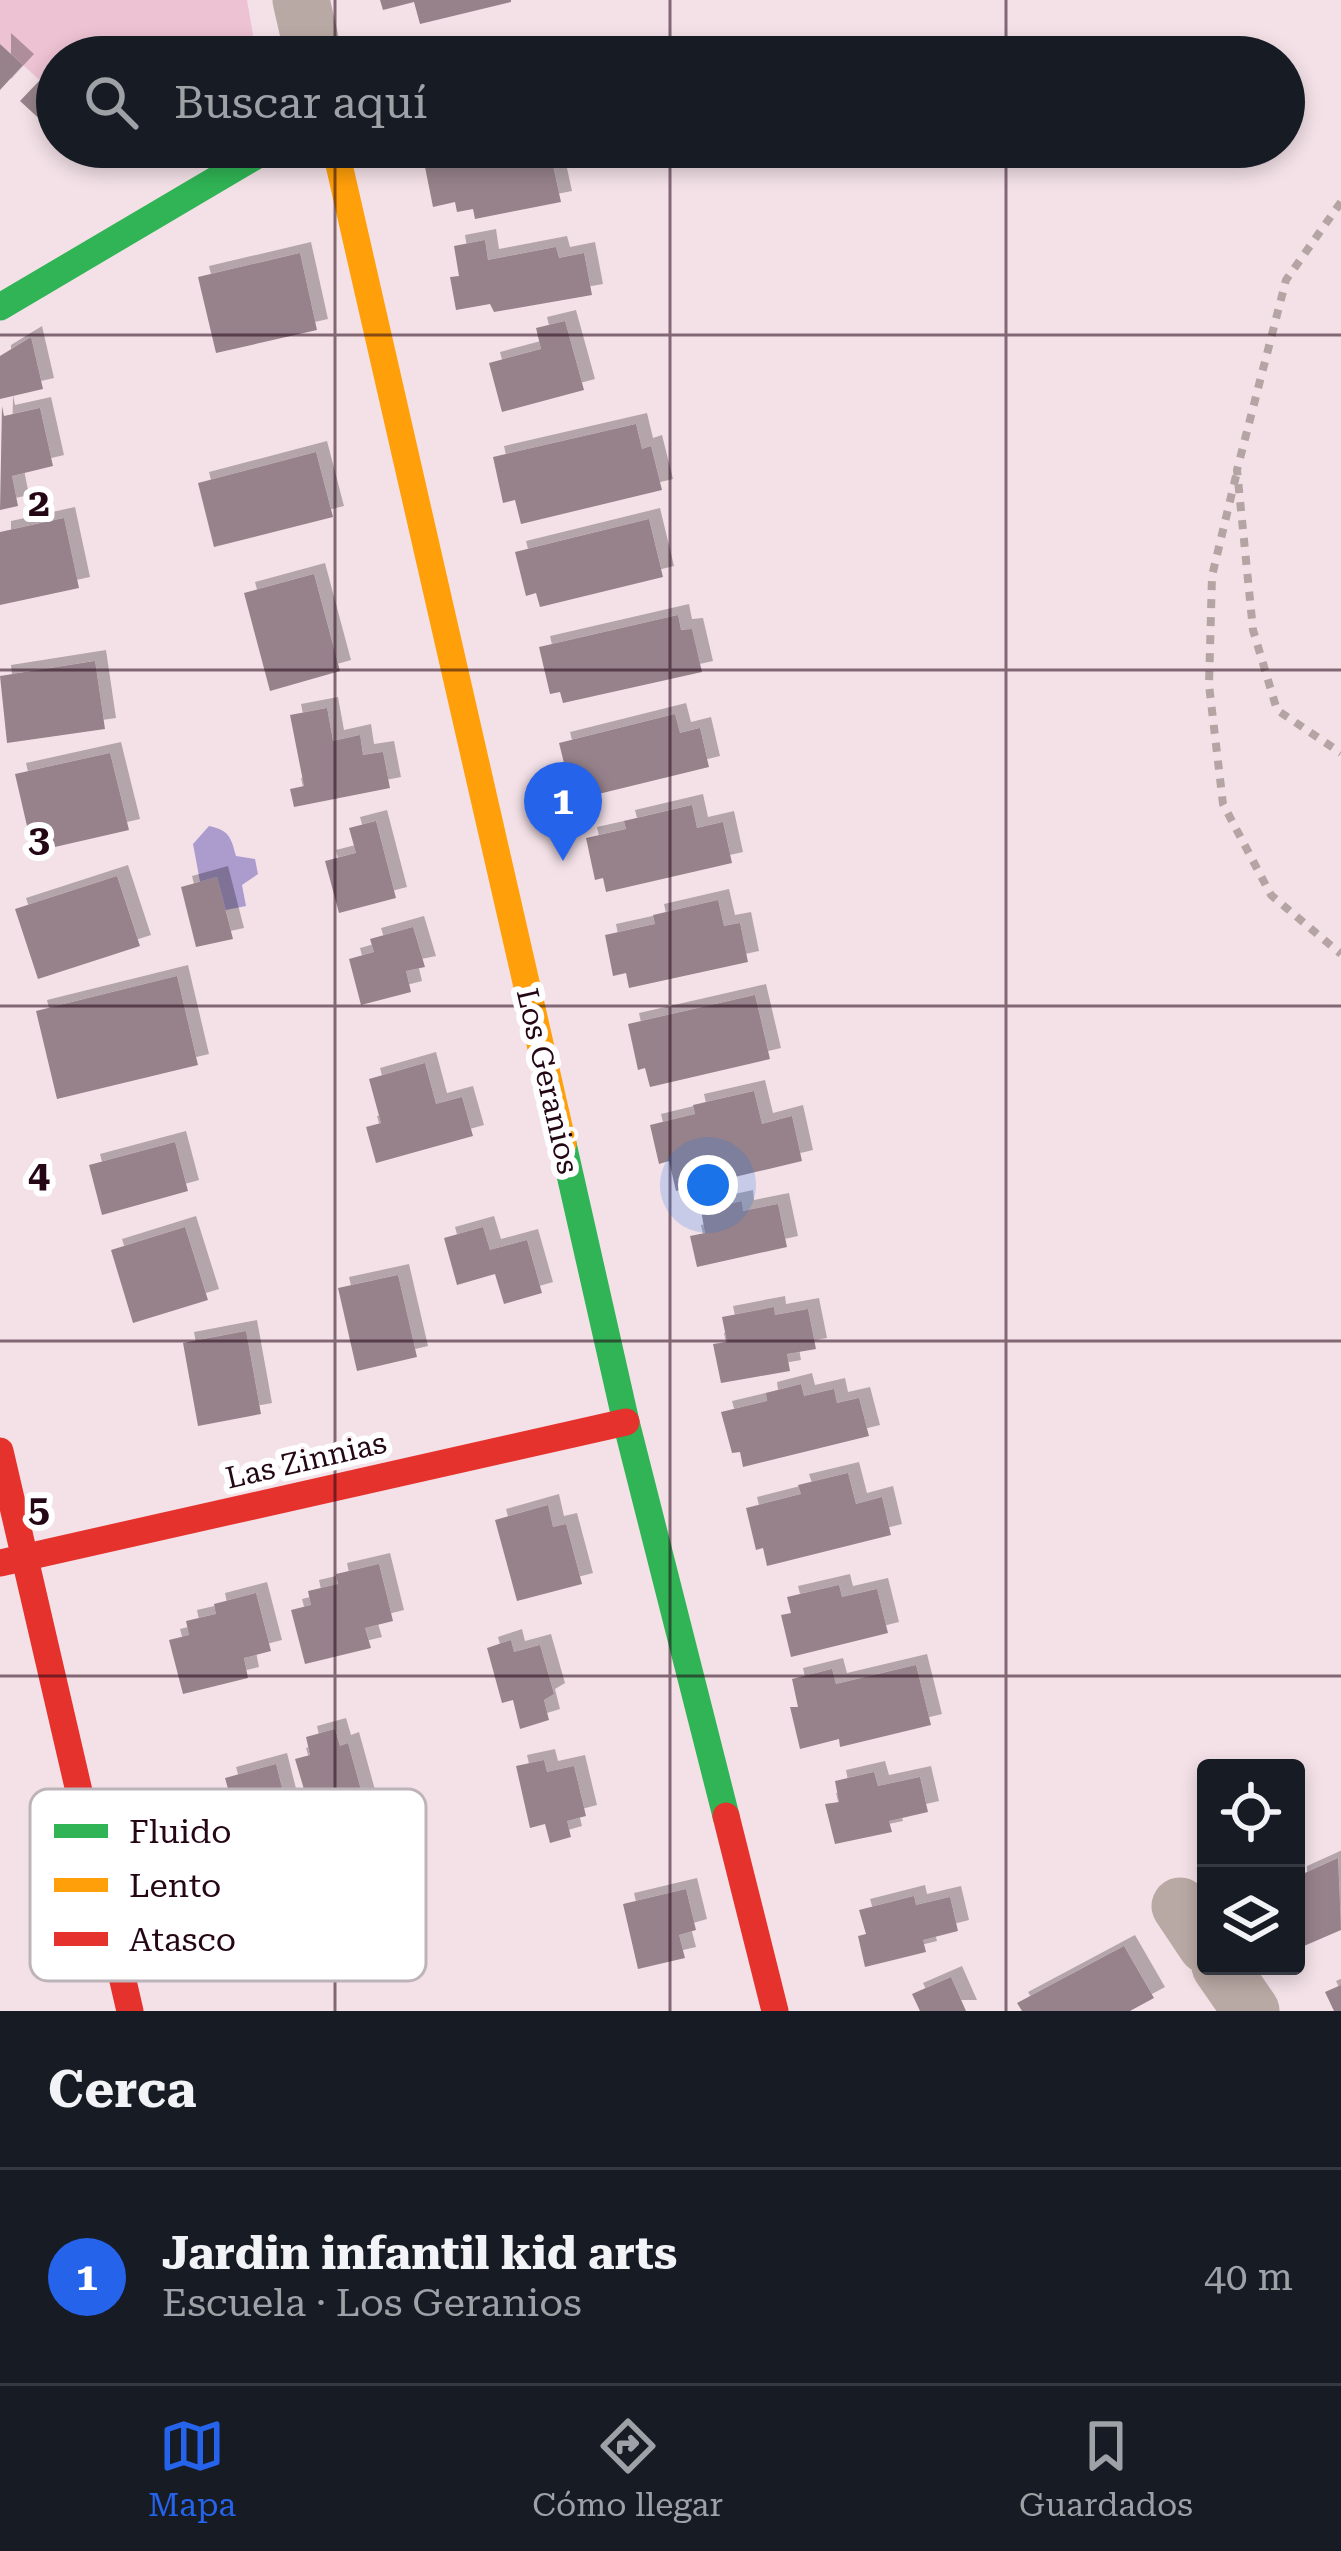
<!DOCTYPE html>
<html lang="es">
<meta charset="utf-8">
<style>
:root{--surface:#171b24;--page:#20242c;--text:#f1f3f6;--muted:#9ea1a6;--line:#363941;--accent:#2563eb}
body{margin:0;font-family:"Roboto Serif",serif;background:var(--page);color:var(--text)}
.controls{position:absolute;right:36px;bottom:36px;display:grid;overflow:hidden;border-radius:12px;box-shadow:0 6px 18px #0003}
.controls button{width:108px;height:108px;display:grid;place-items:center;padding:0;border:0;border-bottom:3px solid var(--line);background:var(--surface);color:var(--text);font:60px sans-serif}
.you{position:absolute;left:708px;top:1185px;width:42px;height:42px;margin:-30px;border:9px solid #fff;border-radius:50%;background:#1a73e8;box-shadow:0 0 0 18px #1a73e833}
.badge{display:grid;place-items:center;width:78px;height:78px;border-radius:50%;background:var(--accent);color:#fff;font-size:39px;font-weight:700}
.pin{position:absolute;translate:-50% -99px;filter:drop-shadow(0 3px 6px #0008)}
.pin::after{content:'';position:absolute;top:63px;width:42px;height:36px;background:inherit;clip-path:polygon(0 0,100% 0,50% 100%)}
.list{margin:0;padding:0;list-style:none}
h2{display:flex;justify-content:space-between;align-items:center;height:156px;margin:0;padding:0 48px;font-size:51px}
h2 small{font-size:39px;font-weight:400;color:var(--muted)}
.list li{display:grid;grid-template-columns:78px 1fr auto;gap:36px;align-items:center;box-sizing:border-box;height:216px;padding:0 48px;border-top:3px solid var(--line)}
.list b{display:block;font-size:45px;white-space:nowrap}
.list p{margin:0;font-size:39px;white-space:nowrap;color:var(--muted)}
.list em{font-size:39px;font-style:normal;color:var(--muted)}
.icon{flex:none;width:66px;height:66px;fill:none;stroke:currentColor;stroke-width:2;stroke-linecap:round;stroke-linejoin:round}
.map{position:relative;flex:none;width:1341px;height:2011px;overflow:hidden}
.search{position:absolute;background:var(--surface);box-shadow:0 6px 18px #0003;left:36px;right:36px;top:36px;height:132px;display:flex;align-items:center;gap:30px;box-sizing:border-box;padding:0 42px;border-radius:66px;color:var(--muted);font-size:45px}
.sheet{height:372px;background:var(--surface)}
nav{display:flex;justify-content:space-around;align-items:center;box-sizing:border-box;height:168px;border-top:3px solid var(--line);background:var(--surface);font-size:33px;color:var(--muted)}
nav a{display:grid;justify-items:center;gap:6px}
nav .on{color:var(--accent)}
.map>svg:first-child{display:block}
.green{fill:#edc2d3}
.water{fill:#ac9cce}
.building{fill:#97828b;filter:url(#shadow)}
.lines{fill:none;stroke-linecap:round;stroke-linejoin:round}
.path{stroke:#b4a5a4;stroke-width:8;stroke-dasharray:9 9;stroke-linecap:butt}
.street{stroke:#b9a9a4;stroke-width:57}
.fast{stroke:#30b455;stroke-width:27}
.slow{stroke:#ff9f0a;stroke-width:27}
.jam{stroke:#e5322d;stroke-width:27}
.grid{fill:none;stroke:#240615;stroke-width:3;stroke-opacity:0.55}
.labels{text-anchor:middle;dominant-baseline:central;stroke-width:12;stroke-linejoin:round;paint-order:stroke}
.street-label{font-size:30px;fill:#240615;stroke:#fff}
.key{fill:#fff;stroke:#bdb4b9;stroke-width:3}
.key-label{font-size:33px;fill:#240615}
.grid-label{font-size:39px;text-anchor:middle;font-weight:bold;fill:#240615;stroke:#fff;stroke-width:12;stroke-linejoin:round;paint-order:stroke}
</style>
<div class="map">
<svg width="1341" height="2011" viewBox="0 0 1341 2011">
<defs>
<filter id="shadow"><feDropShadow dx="11" dy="-11" stdDeviation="0" flood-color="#0004"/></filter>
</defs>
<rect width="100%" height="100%" fill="#f4e1e8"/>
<path class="green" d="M0,0H247L257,57H57V96L0,44Z"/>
<path class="water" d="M209,826C229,830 231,837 236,856L255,859L258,874L242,885L246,906L206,914L193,844Z"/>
<path class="building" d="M380,0H511V2L420,24L414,2L383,10Z
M0,44L23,65L0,90Z
M40,80L57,96V135L20,101Z
M471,147H478L479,156L521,147L525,167L552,161L561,202L475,219L473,209L457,212L455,202L433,207L423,157Z
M485,240L488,260L556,247L559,258L584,253L592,295L494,312L490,304L456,310L450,277L459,276L454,246Z
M300,253L317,330L216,353L198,277Z
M565,321L584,390L502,412L489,363L541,349L536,328Z
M31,337L43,389L0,399V356Z
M2,406L4,416L40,408L53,466L12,476L18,506L0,510Z
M636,424L642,449L651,446L662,490L521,524L515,500L503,503L493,457Z
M316,452L333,517L214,547L198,483Z
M64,518L79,588L0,605V532Z
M649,519L663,577L540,607L536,593L526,596L515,552Z
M314,574L340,671L270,691L244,593Z
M678,615L681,630L692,629L702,672L563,703L560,692L550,694L539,647Z
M95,661L105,729L7,743L0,676Z
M327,708L333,741L360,735L363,755L383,752L390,788L294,807L290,789L304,786L290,715Z
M675,714L680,733L700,728L709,767L582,798L579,784L570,787L559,743Z
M110,753L129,830L33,852L15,774Z
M692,805L697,828L723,822L732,863L606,892L603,878L595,880L586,838L626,829L624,821Z
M376,821L396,898L339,913L325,861L356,853L349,828Z
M117,876L140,946L38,979L15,909Z
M217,877L233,939L196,947L181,887Z
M718,900L724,926L740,923L748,962L629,988L626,973L613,976L605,935L655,924L653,915Z
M413,927L425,967L406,971L411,992L361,1005L349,959L374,952L370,939Z
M177,976L198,1065L57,1099L36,1011Z
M755,995L770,1059L650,1087L645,1068L638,1070L628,1024Z
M425,1063L436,1104L462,1097L473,1136L376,1163L366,1127L381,1123L369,1079Z
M754,1091L762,1124L792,1116L802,1161L676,1191L669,1161L659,1164L650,1125L695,1114L693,1105Z
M175,1142L188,1191L102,1215L89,1165Z
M742,1201L743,1211L778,1204L787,1247L697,1267L690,1236L705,1233L701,1210Z
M185,1227L208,1300L133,1323L111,1250Z
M483,1227L490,1250L527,1240L542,1293L504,1304L495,1274L457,1285L444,1238Z
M398,1275L417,1357L357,1371L338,1288Z
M774,1307L775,1315L808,1309L816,1349L787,1354L790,1371L721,1383L713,1344L727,1342L722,1317Z
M246,1331L261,1414L198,1426L183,1343Z
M801,1384L804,1396L834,1389L837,1403L859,1398L869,1436L743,1467L740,1452L732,1453L721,1412L767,1401L766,1393Z
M848,1473L856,1504L882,1497L891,1535L767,1566L763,1548L756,1550L746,1508L801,1494L798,1485Z
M548,1505L553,1527L566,1524L582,1584L517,1601L495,1520Z
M379,1564L393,1621L365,1628L371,1648L305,1664L291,1610L311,1605L308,1591L338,1584L336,1574Z
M839,1585L842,1597L877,1589L888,1633L791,1657L781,1615L791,1613L787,1597Z
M256,1593L271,1651L244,1658L248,1678L183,1694L169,1640L189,1635L186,1621L216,1614L214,1604Z
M511,1640L514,1652L540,1645L554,1694L544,1700L549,1720L520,1729L513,1700L502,1703L487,1648Z
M916,1665L931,1725L840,1747L839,1739L800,1749L790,1707H798L792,1679L832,1669L836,1684Z
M335,1729L340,1746L348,1743L366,1808L314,1823L295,1759L310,1755L306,1737Z
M544,1760L547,1772L574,1766L586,1816L567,1821L571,1837L550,1843L545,1824L530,1828L516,1766Z
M276,1764L291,1823L241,1836L225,1778Z
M874,1772L878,1786L920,1777L928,1812L889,1821L892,1832L835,1844L825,1804L839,1802L835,1781Z
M1338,1858L1341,1930L1297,1949L1296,1877Z
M686,1889L696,1930L679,1935L685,1958L638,1969L623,1904Z
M914,1896L916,1905L950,1897L958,1931L923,1940L926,1952L865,1967L858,1936L866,1934L859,1910Z
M1124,1946L1154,1998L1130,2011H1022L1017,2003Z
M951,1977L966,2011H920L912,1994Z
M1341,1985V2011H1334L1325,1992Z"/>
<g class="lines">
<path class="path" d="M1341,202L1286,280L1237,470L1253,630L1277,710L1341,753
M1236,476L1212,576L1209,685L1223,804L1271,895L1341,954"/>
<path class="street" d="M301,0L314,57
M1180,1906L1206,1945
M1220,1966L1251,2011"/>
<path class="fast" d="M0,307L271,147
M563,1144L626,1422L726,1816"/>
<path class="slow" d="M335,147L563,1144"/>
<path class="jam" d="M0,1451L130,2011
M0,1563L626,1422
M726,1816L775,2011"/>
</g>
<path class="grid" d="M335,0V57M670,0V57M1006,0V57M335,147V2011M670,147V2011M1006,147V2011M0,335H1341M0,670H1341M0,1006H1341M0,1341H1341M0,1676H1341"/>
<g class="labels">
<g class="street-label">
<text transform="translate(548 1081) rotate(77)">Los Geranios</text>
<text transform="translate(306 1460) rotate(-13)">Las Zinnias</text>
</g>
</g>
<rect x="30" y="1789" width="396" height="192" rx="18" class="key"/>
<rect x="54" y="1824" width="54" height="14" fill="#30b455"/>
<rect x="54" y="1878" width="54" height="14" fill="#ff9f0a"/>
<rect x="54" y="1932" width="54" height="14" fill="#e5322d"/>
<g class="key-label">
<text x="129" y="1843">Fluido</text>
<text x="129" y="1897">Lento</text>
<text x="129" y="1951">Atasco</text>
</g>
<g class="grid-label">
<text x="39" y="516">2</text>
<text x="39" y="852">3</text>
<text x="39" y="1187">4</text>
<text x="39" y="1522">5</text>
</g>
</svg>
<div class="controls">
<button><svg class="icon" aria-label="locate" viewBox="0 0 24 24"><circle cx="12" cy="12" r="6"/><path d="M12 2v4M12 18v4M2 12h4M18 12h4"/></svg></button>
<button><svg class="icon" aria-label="layers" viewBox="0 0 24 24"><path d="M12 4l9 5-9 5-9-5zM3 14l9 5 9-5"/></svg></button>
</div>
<div class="you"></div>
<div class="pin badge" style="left:563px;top:861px">1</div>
<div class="search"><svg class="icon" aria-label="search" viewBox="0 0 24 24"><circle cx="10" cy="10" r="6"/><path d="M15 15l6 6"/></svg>Buscar aquí</div>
</div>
<section class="sheet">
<h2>Cerca<small></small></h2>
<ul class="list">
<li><span class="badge">1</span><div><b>Jardin infantil kid arts</b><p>Escuela · Los Geranios</p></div><em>40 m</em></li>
</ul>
</section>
<nav>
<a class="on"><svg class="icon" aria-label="map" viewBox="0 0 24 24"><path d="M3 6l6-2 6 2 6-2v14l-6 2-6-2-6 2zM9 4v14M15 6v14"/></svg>Mapa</a>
<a><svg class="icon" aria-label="directions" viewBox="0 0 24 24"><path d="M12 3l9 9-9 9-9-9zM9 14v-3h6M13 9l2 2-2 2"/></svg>Cómo llegar</a>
<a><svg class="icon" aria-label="saved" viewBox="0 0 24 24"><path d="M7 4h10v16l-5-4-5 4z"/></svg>Guardados</a>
</nav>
